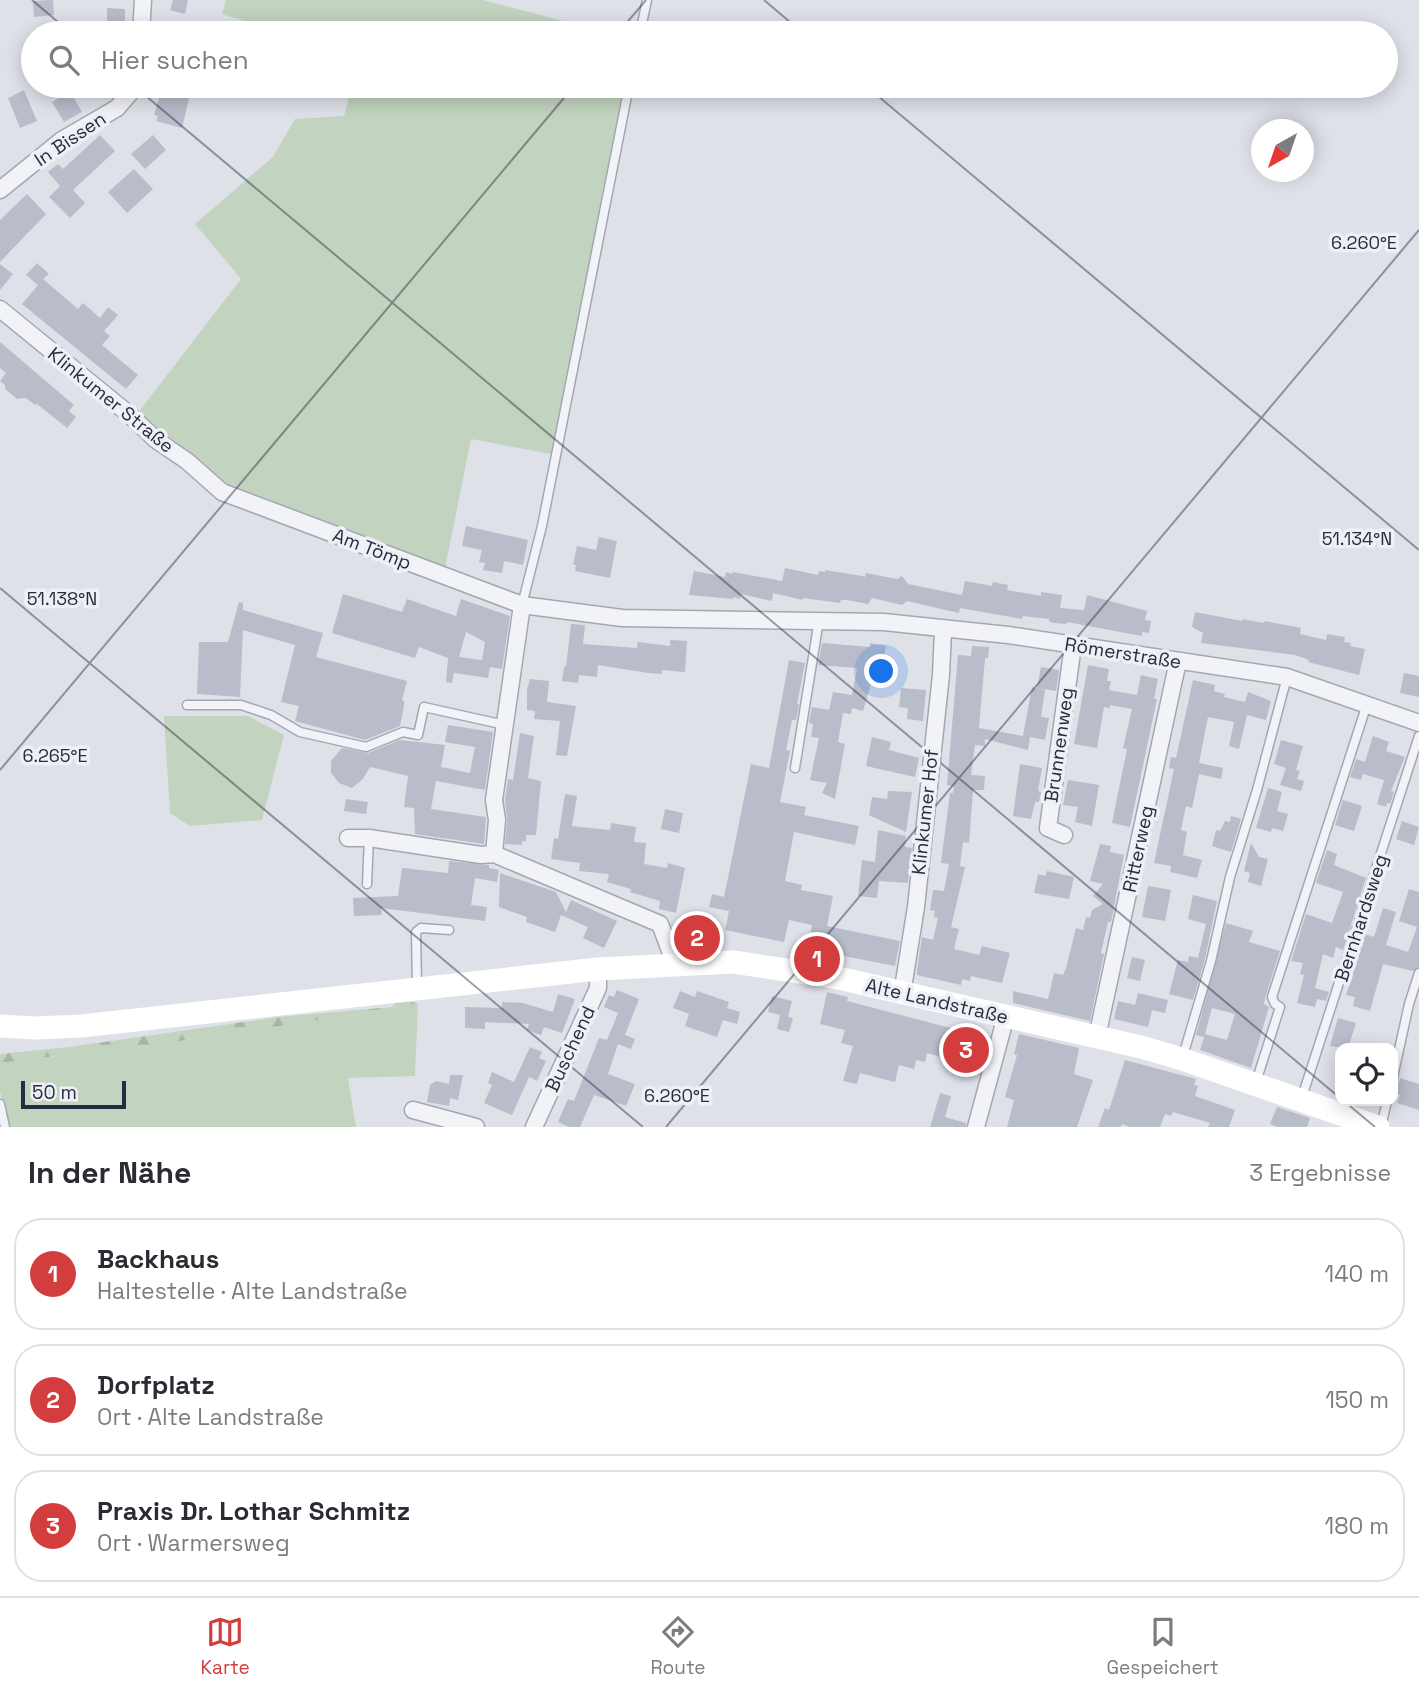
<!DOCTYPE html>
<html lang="de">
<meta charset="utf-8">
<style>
:root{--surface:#fff;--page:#f2f2f3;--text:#2b2b33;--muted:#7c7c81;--line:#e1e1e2;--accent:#d43d3e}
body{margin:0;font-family:"Space Grotesk",sans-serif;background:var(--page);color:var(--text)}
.controls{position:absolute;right:21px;bottom:21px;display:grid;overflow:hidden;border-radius:14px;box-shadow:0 4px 18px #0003}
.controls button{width:63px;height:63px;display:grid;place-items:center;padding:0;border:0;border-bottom:2px solid var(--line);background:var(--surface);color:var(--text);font:35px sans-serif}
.compass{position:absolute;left:1251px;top:119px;width:63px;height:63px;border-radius:50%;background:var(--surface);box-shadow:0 4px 18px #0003;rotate:220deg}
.scale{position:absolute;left:21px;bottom:18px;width:105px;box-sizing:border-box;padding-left:7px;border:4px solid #272d41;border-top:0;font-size:19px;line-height:24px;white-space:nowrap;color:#272d41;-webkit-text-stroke:5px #eef0f6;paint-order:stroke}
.you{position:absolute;left:882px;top:672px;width:24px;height:24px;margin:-18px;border:5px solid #fff;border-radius:50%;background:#1a73e8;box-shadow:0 0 0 10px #1a73e833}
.badge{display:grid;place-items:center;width:46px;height:46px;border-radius:50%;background:var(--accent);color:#fff;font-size:23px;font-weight:700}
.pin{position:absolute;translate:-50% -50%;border:4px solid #fff;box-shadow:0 2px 7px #0006}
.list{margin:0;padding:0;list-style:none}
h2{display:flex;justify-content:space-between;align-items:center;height:91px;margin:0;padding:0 28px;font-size:30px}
h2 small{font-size:23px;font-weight:400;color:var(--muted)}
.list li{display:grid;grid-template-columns:46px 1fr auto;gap:21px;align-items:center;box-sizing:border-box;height:112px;margin:0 14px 14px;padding:0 14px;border:2px solid var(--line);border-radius:28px}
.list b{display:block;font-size:26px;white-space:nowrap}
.list p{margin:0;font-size:23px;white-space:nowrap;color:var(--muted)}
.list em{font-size:23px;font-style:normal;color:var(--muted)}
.icon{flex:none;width:38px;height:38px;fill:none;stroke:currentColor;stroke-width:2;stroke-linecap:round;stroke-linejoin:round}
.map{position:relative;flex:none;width:1419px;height:1127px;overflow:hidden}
.search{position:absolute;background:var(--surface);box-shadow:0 4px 18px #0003;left:21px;right:21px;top:21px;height:77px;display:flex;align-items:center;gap:18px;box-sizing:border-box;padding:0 24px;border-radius:38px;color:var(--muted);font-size:26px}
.sheet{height:469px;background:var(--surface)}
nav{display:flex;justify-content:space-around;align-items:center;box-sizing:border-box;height:98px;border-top:2px solid var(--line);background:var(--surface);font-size:19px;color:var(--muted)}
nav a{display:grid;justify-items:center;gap:4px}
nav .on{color:var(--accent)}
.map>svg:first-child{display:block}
.green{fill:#c2d3bf}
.forest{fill:url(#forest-firs)}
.building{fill:#b9bcc9;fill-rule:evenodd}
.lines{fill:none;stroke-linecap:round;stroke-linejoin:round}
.service-casing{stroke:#a4a7b3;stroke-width:11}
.minor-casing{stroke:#a4a7b3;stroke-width:19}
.service{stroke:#f2f3f7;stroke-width:8}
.minor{stroke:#f2f3f7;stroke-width:16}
.secondary{stroke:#fff;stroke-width:23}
.ticks{fill:none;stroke:#272d41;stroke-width:2;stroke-opacity:0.45}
.labels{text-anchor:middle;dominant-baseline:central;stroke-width:7;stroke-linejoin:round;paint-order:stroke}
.street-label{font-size:19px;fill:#272d41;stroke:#eef0f6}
.ticks-label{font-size:18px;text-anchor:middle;fill:#272d41;stroke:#eef0f6;stroke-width:7;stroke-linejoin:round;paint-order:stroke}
</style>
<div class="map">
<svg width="1419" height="1127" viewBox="0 0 1419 1127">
<defs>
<pattern id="forest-firs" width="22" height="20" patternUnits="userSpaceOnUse" patternTransform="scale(1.75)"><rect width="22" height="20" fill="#c2d3bf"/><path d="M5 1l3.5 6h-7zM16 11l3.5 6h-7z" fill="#a7b5a5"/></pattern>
</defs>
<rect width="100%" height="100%" fill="#dfe1e9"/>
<path class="green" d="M226,0H483L609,33H284L222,14Z
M352,86H625L551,454L471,439L445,568L275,507L228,485L137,414L241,279L195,224L273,157L295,119L344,116Z
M164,716H248L284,735L262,820L190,826L170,813Z
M418,1003L415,1076L348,1078L356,1127H9L0,1092V1063L180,1041L359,1014Z"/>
<path class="forest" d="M409,1002L418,1003L359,1014L180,1041L0,1063V1054L69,1047L279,1017L392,1007L395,1003Z"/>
<path class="building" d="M53,0L54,15L34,17L33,1Z
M173,0H188L185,14L170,10Z
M107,8L125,9V27H107Z
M165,86H192L182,128L156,121L158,116L154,115L162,87Z
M24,90L37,121L20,128L8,98Z
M70,91L82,112L64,122L52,102Z
M100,135L115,151L73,190L85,203L70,218L49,197L60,186L48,172L58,164L63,169Z
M153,135L166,150L145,169L131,154Z
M134,169L153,189L127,213L108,192Z
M27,194L46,214L0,262V220Z
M37,263L49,274L43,279L78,309L83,303L100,318L108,307L118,315L104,331L110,336L102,345L138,375L126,389L22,304L38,285L26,275Z
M0,264L13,274L0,290Z
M0,342L74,405L69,411L76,417L67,428L37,404L35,405L26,398L17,399L5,389V385L0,381L6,373L0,368Z
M466,526L528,540L523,565L504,561L502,573L483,570L485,563L479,562L482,550L462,546Z
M599,537L617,541L610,578L575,571L576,565H573L577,546L596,550Z
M785,568L818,575L819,571L825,572V570L862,576L865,577L866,573L897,579L902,576L908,584L962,595L965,581L992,586L993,582L1008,585L1007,590L1041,596V592L1062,595L1060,608L1084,610L1087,595L1147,611L1145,620L1151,621L1149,633L1142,632V636L1067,622V624L1053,623L1049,621V619L1023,616L1022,619L960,608L959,613L907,601L902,605L872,598L868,604L847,600H841L840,603L803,598V600L773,593L772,601L741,594L740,599L733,597V599L689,595L694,571L725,577L726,572L732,574L733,572L782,581Z
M343,594L402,612L407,599L456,616L461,599L510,616L502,669L490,667L488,678L454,673L452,683L446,682L448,658L419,647L415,658L332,633ZM466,632L485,642L482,660L459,657Z
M239,602L243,603V610L323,633L316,657L407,681L402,700L404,701V706L400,726L365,740L295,721L299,706L281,702L295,645L243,630L240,697L197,694L199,642H228Z
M1195,612L1242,621V619L1264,623L1265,621L1301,628L1300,634L1326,640L1327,634L1345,637L1344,642L1351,643L1350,646L1365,649L1359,675L1308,662L1309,660L1295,655L1201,643L1203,633L1192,627Z
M571,624L585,625L583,644L637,648L638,642L670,646V640L687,641L685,672L662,670V674L648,673L598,665L597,677L579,675L578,683L562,681L564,667H566Z
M822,643L870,647V643L886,646L881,671L875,670L863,711L852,708L851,714L843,713L838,742L845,744L835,799L822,793L827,783L810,780L819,738L811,737L813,724L809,723L812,707L829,710L833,692L852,695L857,668L818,665Z
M972,646L989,647L988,658H985L979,728L1023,736L1032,687L1045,690L1041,717L1049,718L1045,740L1030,737L1028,750L985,739V746L975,745L971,775L985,776L984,790H973L969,843L963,842L960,866L965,867L951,927L959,929L954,949L979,955L982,946L1010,953L1002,983L971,976L970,981L962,979L961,985L917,975V970L922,937L933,940L938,918L934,917L935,911L930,910L933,890L944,891L949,864L941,863L950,793H953L954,787L947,785L958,655L971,656Z
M789,660L805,663L797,704H799L796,720H792L786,750L790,751L780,802L806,807L804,815L859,826L855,845L794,832L785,881L802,885L801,890L833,896L827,926L900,941L895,966L834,954L835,951L829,950L830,941L810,936L812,925L789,920L784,942L725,930L729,911L709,907L712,894L724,897L751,764L769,768Z
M1088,665L1109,669L1107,681H1111L1109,690L1137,695L1141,675L1158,679L1154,699H1157L1130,827L1112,823L1127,749L1123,748L1132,709L1110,705V708L1104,707L1097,748L1074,744Z
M1041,667L1059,670L1056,691L1037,688Z
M1404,673L1419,676V697L1400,693Z
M530,679L549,681L547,702L576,706L567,756L556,755L560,721L534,719L535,711L527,710V689Z
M1193,680L1215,685L1214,691L1225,694L1224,697L1245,702L1248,692L1271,701L1266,720L1247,715L1239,749L1229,746L1234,722L1208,717L1199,763L1223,768L1221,779L1199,774L1192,808L1186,806L1181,830L1187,832L1183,855L1202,860L1197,878L1170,872L1171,866L1154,863L1174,769L1169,768L1171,757L1176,758Z
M901,688L926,690L923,721L907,719L908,708L899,707Z
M448,725L493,732L485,790L436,781L431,809L486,817L484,844L415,834L414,808L404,807L408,776L370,767L363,779L352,788L339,783L331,773V761L342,748L368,753L400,740L445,745L441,767L470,773L475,747L445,742Z
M520,733L534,736L528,778L541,781L536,835H526V841H522V845L505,844L507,821L505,800L508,779L513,780Z
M1373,736L1389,742L1386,751L1405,757L1391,791L1394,792L1390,804L1387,803L1386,807L1377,804L1384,780L1363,774L1361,780L1350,777L1356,759L1365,762Z
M872,737L891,742L889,750L919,758L915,777L866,766Z
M1281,740L1303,746L1296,770L1300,771L1297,779L1304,781L1301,791L1280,785L1286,768L1274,764Z
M1020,764L1042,768L1038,791L1041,792L1039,802H1035L1031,819L1013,816Z
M1068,780L1099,785L1092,826L1075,822L1078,807L1063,805Z
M1268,788L1282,792L1277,811L1288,814L1283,831L1272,828L1271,832L1256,828Z
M888,791L912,792L906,832L869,815L872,797L887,799Z
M565,794L577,796L572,826L610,830L611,823L636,827L634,842L646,843L644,864L667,868L668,863L685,868L676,913L659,909L660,901L630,892L631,889L607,882L609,874L579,871L580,863L551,859L554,838L558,839Z
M346,799L368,802L366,814L344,811Z
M1343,800L1362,806L1354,831L1335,825Z
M665,809L683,813L679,833L661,829Z
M1231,816L1241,819L1231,852L1212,846L1216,830L1220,831L1225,821L1230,822Z
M1402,821L1419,827L1414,845L1396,839Z
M878,830L906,836L905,847L912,848L908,883L879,881L877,898L858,896L862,860L875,862Z
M1251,843L1259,857L1268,859L1261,886L1248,882L1250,873L1244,871Z
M1100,844L1111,846L1110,852L1124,855L1111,922H1108L1101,953L1104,954L1090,1021L1013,1003V991L1048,999L1054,973L1063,975L1066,968L1076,928L1083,930L1086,917L1090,918L1092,910L1103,904L1093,896L1103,884L1090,881Z
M1327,850L1337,854L1334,865L1366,878L1343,950L1336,947L1333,958L1323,954L1315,988L1329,992L1326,1001L1317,999L1315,1007L1297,1003L1304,975L1300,974L1303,963L1291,961L1306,914L1332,923L1343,892L1316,883Z
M449,861L489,865V868L499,870L497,882L475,878L471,905L487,907L485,921L381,908L382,915L354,916L353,898L398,896L402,868L448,873Z
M1047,871L1074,877L1069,899L1034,893L1038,874L1045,876Z
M500,873L556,892L566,912L571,900L617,921L604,948L583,938L588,927L561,915L555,932L526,922L527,917L499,907Z
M1148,886L1171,890L1165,921L1142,917Z
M1409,889L1419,892V967L1413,971L1383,964L1370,1011L1353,1006L1355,997L1346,995L1359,955L1355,954L1362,933L1374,937L1383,908L1396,912L1386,945L1408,952L1417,927L1399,921Z
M1193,895L1217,901L1205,959L1193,1000L1169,994L1178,960L1188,962L1189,956L1198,958L1204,932L1206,924L1188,919Z
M1226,923L1253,931L1249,942L1280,951L1266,995L1264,1004L1269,1007L1251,1068L1200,1050L1204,1037L1196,1035ZM1212,1008L1235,1014L1227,1040L1205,1034Z
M1132,957L1145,960L1140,981L1127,978Z
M617,990L639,999L625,1035L635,1039L631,1049L618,1044L608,1074L635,1084L626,1106L594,1095L580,1127H569L558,1122L568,1099L574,1101L599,1038L607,1040L618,1013L604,1007L609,995L614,997Z
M680,991L695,997L697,991L729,1002L727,1008L740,1012L737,1024L723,1020L717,1037L685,1026L689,1014L673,1008Z
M827,992L848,997L847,1001L985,1037L977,1064L942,1054L941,1057L927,1053L925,1062L916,1060L914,1069L899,1065L895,1082L860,1073L857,1084L843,1081L853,1046L841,1043L845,1030L820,1024Z
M1138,993L1168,1000L1165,1013L1152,1010L1148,1027L1114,1019L1118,1001L1135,1005Z
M558,994L575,999L562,1033L544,1027L541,1035L527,1030L529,1024L485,1022V1029L465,1028V1007L502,1008V1002L523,1003L553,1012Z
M772,996L792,1001L788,1017L793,1018L789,1032L777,1029L780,1015L768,1012Z
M1338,1018L1356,1023L1349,1045L1345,1044L1344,1048L1330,1046Z
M1019,1034L1079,1048L1074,1074L1093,1080L1077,1127H1007L1014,1100L1005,1097L1017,1055L1014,1054Z
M530,1047L542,1052L539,1058L546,1061L537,1081L529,1077L512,1115L484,1103L492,1085L488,1083L492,1072L514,1082Z
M1125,1060L1196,1079L1194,1085L1198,1086L1195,1096L1235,1110L1229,1127H1208L1210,1123L1173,1112L1171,1116L1165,1114L1160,1127H1130L1122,1124L1121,1127H1098L1105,1108L1109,1110Z
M450,1075H463L458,1100L450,1098L449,1106L427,1102L430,1085L436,1081L449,1084Z
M1400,1078L1419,1084V1110L1397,1103L1400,1095L1395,1094Z
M940,1093L951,1096L945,1117L966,1123V1127H930Z
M1277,1107L1310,1118L1307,1127H1277L1270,1124Z"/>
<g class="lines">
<g class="service-casing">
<path id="service" d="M640,33L647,0
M522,605L542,526L629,86
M187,705H241L271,715L300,732L366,747L403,732L418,735L424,707L505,725
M795,768L819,620
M367,884L369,838
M417,987L416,932L421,928L449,930
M1183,1056L1211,961L1230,877L1257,790L1287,677
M1393,1077L1409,1004L1419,973
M1256,1082L1280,1007L1275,1004L1272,997L1367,704
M1302,1097L1419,736
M0,1104L5,1127
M1381,1127L1387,1101"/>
</g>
<g class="minor-casing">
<path id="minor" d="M141,33L143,0
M0,190L62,140L117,108L136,86
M0,309L130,415L156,440L187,461L222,492L522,605L622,618L884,622L1008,635L1287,677L1419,723
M522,605L494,800L497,820L494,854L660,924L675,964
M1064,835L1048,828L1073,645
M348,838H369L481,855L494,854
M902,994L916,907L941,675L943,630
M1097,1037L1178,661
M413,1110L476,1127
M534,1127L598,988V969
M976,1127L1006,1016"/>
</g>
<use href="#service" class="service"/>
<use href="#minor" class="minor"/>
<path class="secondary" d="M0,1026L35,1028L81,1026L598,969L733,962L834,977L1141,1047L1182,1059L1378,1127"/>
</g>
<path class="ticks" d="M32,0L71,33M764,0L803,33M618,33L646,0M134,86L1340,1098M866,86L1419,550M0,588L643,1127M0,770L574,86M1344,1101L1375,1127M666,1127L1419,230"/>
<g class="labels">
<g class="street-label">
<text transform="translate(70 139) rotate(-34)">In Bissen</text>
<text transform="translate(111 400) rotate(39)">Klinkumer Straße</text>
<text transform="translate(372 549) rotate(21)">Am Tömp</text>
<text transform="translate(1123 653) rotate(9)">Römerstraße</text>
<text transform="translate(1059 745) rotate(-82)">Brunnenweg</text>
<text transform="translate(925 812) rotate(-84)">Klinkumer Hof</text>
<text transform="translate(1138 849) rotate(-78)">Ritterweg</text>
<text transform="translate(1361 918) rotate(-72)">Bernhardsweg</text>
<text transform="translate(937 1001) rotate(13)">Alte Landstraße</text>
<text transform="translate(570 1049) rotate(-65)">Buschend</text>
</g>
</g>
<g class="ticks-label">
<text x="1364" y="249">6.260°E</text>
<text x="1357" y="545">51.134°N</text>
<text x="62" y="605">51.138°N</text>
<text x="55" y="762">6.265°E</text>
<text x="677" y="1102">6.260°E</text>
</g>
</svg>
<div class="controls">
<button><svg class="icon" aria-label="locate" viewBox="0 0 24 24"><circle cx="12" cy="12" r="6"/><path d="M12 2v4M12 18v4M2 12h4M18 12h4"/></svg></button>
</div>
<svg class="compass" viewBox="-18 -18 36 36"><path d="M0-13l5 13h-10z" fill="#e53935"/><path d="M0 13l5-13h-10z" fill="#7c7c81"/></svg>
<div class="scale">50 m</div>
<div class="you"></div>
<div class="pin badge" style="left:817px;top:959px">1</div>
<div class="pin badge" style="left:697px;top:938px">2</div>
<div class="pin badge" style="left:966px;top:1050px">3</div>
<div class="search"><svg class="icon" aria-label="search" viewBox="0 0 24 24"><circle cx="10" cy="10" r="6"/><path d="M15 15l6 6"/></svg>Hier suchen</div>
</div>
<section class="sheet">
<h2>In der Nähe<small>3 Ergebnisse</small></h2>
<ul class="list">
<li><span class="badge">1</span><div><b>Backhaus</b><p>Haltestelle · Alte Landstraße</p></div><em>140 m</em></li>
<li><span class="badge">2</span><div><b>Dorfplatz</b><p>Ort · Alte Landstraße</p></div><em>150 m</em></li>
<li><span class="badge">3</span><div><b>Praxis Dr. Lothar Schmitz</b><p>Ort · Warmersweg</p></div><em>180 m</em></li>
</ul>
</section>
<nav>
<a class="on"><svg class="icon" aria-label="map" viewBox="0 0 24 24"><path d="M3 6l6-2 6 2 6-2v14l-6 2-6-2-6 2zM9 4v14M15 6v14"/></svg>Karte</a>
<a><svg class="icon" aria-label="directions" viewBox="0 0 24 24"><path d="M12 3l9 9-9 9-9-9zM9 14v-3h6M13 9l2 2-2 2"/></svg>Route</a>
<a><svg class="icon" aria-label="saved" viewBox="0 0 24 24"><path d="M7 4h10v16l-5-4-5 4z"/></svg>Gespeichert</a>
</nav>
